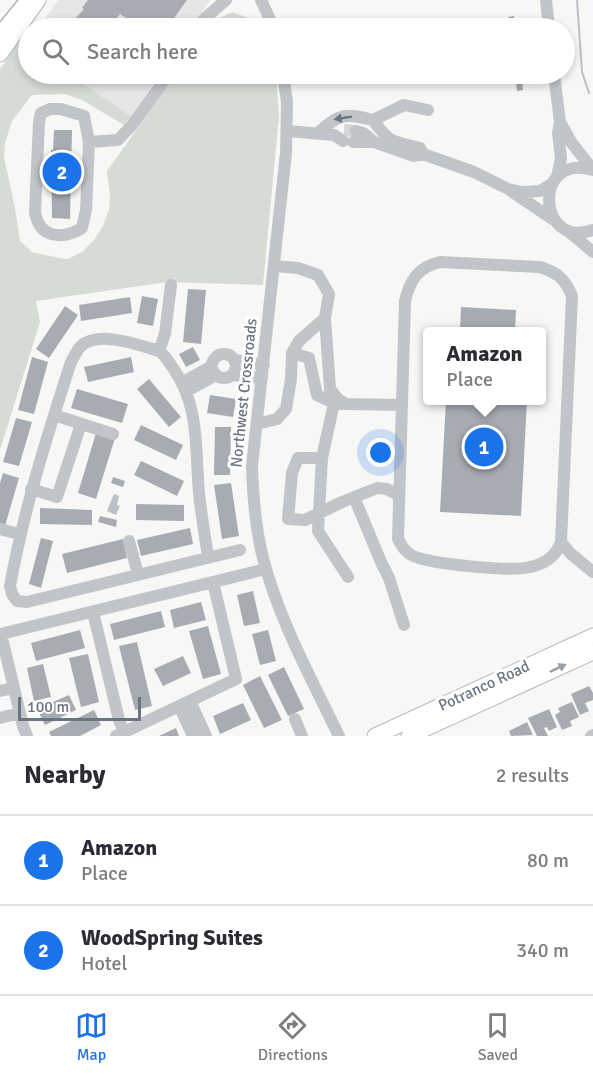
<!DOCTYPE html>
<style>
:root{--surface:#fff;--page:#f2f2f3;--text:#2b2b33;--muted:#7c7c81;--line:#e1e1e2;--accent:#1a73e8}
body{margin:0;font-family:Signika,sans-serif;background:var(--page);color:var(--text)}
.scale{position:absolute;left:18px;bottom:15px;width:123px;box-sizing:border-box;padding-left:6px;border:3px solid #6a7482;border-top:0;font-size:16px;line-height:21px;white-space:nowrap;color:#6a7482;-webkit-text-stroke:4px #fff;paint-order:stroke}
.you{position:absolute;left:381px;top:453px;width:21px;height:21px;margin:-15px;border:4px solid #fff;border-radius:50%;background:#1a73e8;box-shadow:0 0 0 9px #1a73e833}
.badge{display:grid;place-items:center;width:39px;height:39px;border-radius:50%;background:var(--accent);color:#fff;font-size:20px;font-weight:700}
.pin{position:absolute;translate:-50% -50%;border:3px solid #fff;box-shadow:0 2px 6px #0006}
.popup{position:absolute;left:423px;top:327px;width:123px;height:78px;box-sizing:border-box;display:grid;place-content:center;border-radius:6px;background:var(--surface);filter:drop-shadow(0 2px 4px #0005);font-size:20px;white-space:nowrap;color:var(--muted)}
.popup b{font-size:22px;color:var(--text)}
.popup::after{content:'';position:absolute;left:50%;top:100%;margin-left:-12px;border:12px solid transparent;border-top-color:var(--surface)}
.list{margin:0;padding:0;list-style:none}
h2{display:flex;justify-content:space-between;align-items:center;height:78px;margin:0;padding:0 24px;font-size:26px}
h2 small{font-size:20px;font-weight:400;color:var(--muted)}
.list li{display:grid;grid-template-columns:39px 1fr auto;gap:18px;align-items:center;box-sizing:border-box;height:90px;padding:0 24px;border-top:2px solid var(--line)}
.list b{display:block;font-size:22px;white-space:nowrap}
.list p{margin:0;font-size:20px;white-space:nowrap;color:var(--muted)}
.list em{font-size:20px;font-style:normal;color:var(--muted)}
.icon{flex:none;width:33px;height:33px;fill:none;stroke:currentColor;stroke-width:2;stroke-linecap:round;stroke-linejoin:round}
.map{position:relative;flex:none;width:593px;height:736px;overflow:hidden}
.search{position:absolute;background:var(--surface);box-shadow:0 3px 9px #0003;left:18px;right:18px;top:18px;height:66px;display:flex;align-items:center;gap:15px;box-sizing:border-box;padding:0 21px;border-radius:33px;color:var(--muted);font-size:22px}
.sheet{height:258px;background:var(--surface)}
nav{display:flex;justify-content:space-around;align-items:center;box-sizing:border-box;height:84px;border-top:2px solid var(--line);background:var(--surface);font-size:16px;color:var(--muted)}
nav a{display:grid;justify-items:center;gap:3px}
nav .on{color:var(--accent)}
.map>svg:first-child{display:block}
.built{fill:#e5e6e5}
.green{fill:#d6dcd5}
.water{fill:#b9c1c6}
.lines{fill:none;stroke-linecap:round;stroke-linejoin:round}
.stream{stroke:#b9c1c6;stroke-width:2}
.building{fill:#a7acb3}
.minor-tunnel{stroke:#d4d6d8;stroke-width:12;stroke-dasharray:12 6;stroke-linecap:butt}
.major-casing{stroke:#b3b6ba;stroke-width:17}
.highway-casing{stroke:#b3b5b9;stroke-width:19}
.minor{stroke:#c1c4c8;stroke-width:12}
.major{stroke:#fff;stroke-width:15}
.highway{stroke:#fff;stroke-width:16}
.oneway{fill:#6a7482}
.oneway2{fill:#979ea8}
.labels{text-anchor:middle;dominant-baseline:central;stroke-width:6;stroke-linejoin:round;paint-order:stroke}
.street-label{font-size:16px;fill:#6a7482;stroke:#fff}
</style>
<div class="map">
<svg width="593" height="736" viewBox="0 0 593 736">
<rect width="100%" height="100%" fill="#f7f7f5"/>
<path class="built" d="M58,0H210L191,28H39Z
M69,74H160L131,116Z"/>
<path class="green" d="M232,12L262,23L265,28H208L216,20Z
M23,36L28,38V74H69L131,116L124,125L82,100L65,94L32,95L12,121L5,143L4,157L15,208L20,241L32,252L59,258L68,259L82,252L94,240L103,226L109,209L110,196L107,171L176,74H276L279,116L263,285L167,282L36,301L40,322L0,450V69Z"/>
<path class="water" d="M114,494L119,496L117,505L120,506L116,515L107,511Z"/>
<g class="lines">
<path class="stream" d="M577,0L582,72L589,93"/>
</g>
<path class="building" d="M88,0H187L167,28H141L120,14L109,28H80L73,24L74,20L84,9L82,8Z
M514,16L516,28H509L508,17Z
M515,74H521L523,90L517,91Z
M54,130H72L70,219L52,218L51,150H53Z
M188,289L206,290L201,344L183,342Z
M142,296L158,299L153,326L137,323Z
M130,297L132,313L81,321L79,305Z
M65,306L78,315L49,358L36,349Z
M461,307L516,310L515,332H460Z
M193,347L200,360L186,367L179,354Z
M32,357L48,362L34,414L18,410Z
M131,357L134,372L88,382L84,367Z
M149,379L181,417L169,427L137,389Z
M77,389L128,404L122,423L71,408Z
M210,395L236,399L233,417L207,413Z
M446,400H527L521,516L440,512Z
M16,418L32,422L19,466L3,462Z
M141,425L183,445L176,460L134,440Z
M215,427H231L230,475H214Z
M96,433L115,438L96,499L78,493Z
M141,461L184,481L177,496L134,475Z
M3,473L19,478L5,526L0,524V483Z
M113,477L125,481L123,487L111,483Z
M231,483L239,536L222,539L214,485Z
M136,504L184,505V521L136,520Z
M40,508L92,510V525L40,524Z
M100,516L117,520L116,527L98,522Z
M190,528L193,544L141,556L137,540Z
M41,538L53,541L41,588L29,584Z
M123,539L127,558L67,573L62,554Z
M253,591L260,623L244,626L237,595Z
M201,602L206,620L174,628L170,610Z
M161,611L165,627L114,640L110,624Z
M208,626L221,674L203,679L189,631Z
M80,630L85,648L36,661L31,643Z
M268,630L276,661L260,665L252,634Z
M137,642L152,706L135,710L119,646Z
M88,654L99,702L81,707L69,658Z
M183,656L191,673L163,686L154,669Z
M43,664L51,697L34,701L27,668Z
M284,667L304,709L288,716L268,675Z
M260,676L282,720L264,728L243,685Z
M589,686L593,693V700L585,703L589,711L580,715L571,694Z
M69,695L76,710L45,725L37,709Z
M572,702L579,717L570,721L572,726L562,730L555,715L560,712L558,708Z
M243,703L251,720L220,734L213,716Z
M549,709L557,727L549,731L547,727L544,728L548,736H537L528,718Z
M94,710L101,725L80,736H51L49,732Z
M527,722L533,735L511,736L509,731Z
M176,728L179,736H159Z"/>
<g class="lines">
<path class="minor-tunnel" d="M344,130L356,131"/>
<g class="major-casing">
<path id="major" d="M0,54L38,0
M375,736L593,636
M409,736L593,652"/>
</g>
<g class="highway-casing">
<path id="highway" d="M0,36L29,0"/>
</g>
<path class="minor" d="M261,0L274,28
M546,0L549,28
M199,28L204,19L226,0
M283,74L287,102L286,153L252,466C253,497 255,527 263,558C279,620 311,678 339,736
M554,74L560,122L558,133L561,158L557,177
M50,109H61L84,116L89,142L86,210L82,228C62,240 39,238 35,212L39,122L41,113Z
M373,120L404,105L428,110
M560,122L571,142L593,170
M287,131L334,135L343,141
M356,131L363,133L374,142
M318,133C340,113 345,113 373,120C390,144 393,141 420,148L423,154
M89,142L118,140L132,125L169,74
M353,142H374L414,156L423,154L474,172L508,189L522,192L540,191L553,183
M593,170C532,152 537,250 593,230
M511,191L554,220
M568,231L593,252
M440,262L540,267C558,273 565,279 572,296L561,542C556,556 545,564 530,567C509,572 432,564 413,556C405,552 402,546 398,539L405,301C410,280 418,267 440,262Z
M325,318L330,389L338,399L346,404L402,405
M159,351L165,334L171,285
M292,353L309,358L317,395L334,403L342,404
M212 366a12 12 0 1 1 24 0a12 12 0 1 1-24 0Z
M234,360L264,365
M232,375L262,378
M183,382L212,366
M187,391L216,375
M334,403L322,458L318,531L348,577
M54,415L113,434
M257,424L277,419L286,409L291,379L292,353L299,341L325,318L329,294L318,275L298,268L274,266
M322,458H298L292,473L288,519L305,520L342,502L377,488L387,489L398,495
M31,489L57,497L81,424
M354,497L381,562L389,578L404,625
M0,529L19,534
M129,541L138,574
M561,542L570,553L593,572
M208,557C205,536 201,514 199,493C195,449 200,406 173,368C169,362 165,355 159,351C139,345 99,330 81,346C77,350 74,357 71,362C47,436 24,509 10,586L12,594L17,601L27,602L240,550
M93,612L119,720L124,732
M0,691L14,688
M190,701L206,736
M179,706L193,736
M0,718L20,713
M295,719L302,736
M27,736L23,726L1,634L266,569
M116,736L236,679L213,582
M591,736L593,735"/>
<use href="#major" class="major"/>
<use href="#highway" class="highway"/>
</g>
<defs><path id="oneway-solid" d="M-6-.8H1V-3.2L6.5 0L1 3.2V.8H-6Z" transform="scale(1.5)"/></defs>
<use class="oneway" href="#oneway-solid" transform="translate(343 118) rotate(171)"/>
<use class="oneway2" href="#oneway-solid" transform="translate(558 668) rotate(-25)"/>
<g class="labels">
<g class="street-label">
<text transform="translate(244 393) rotate(-84)">Northwest Crossroads</text>
<text transform="translate(484 686) rotate(-25)">Potranco Road</text>
</g>
</g>
</svg>
<div class="scale">100 m</div>
<div class="you"></div>
<div class="pin badge" style="left:484px;top:447px">1</div>
<div class="popup"><b>Amazon</b>Place</div>
<div class="pin badge" style="left:62px;top:172px">2</div>
<div class="search"><svg class="icon" aria-label="search" viewBox="0 0 24 24"><circle cx="10" cy="10" r="6"/><path d="M15 15l6 6"/></svg>Search here</div>
</div>
<section class="sheet">
<h2>Nearby<small>2 results</small></h2>
<ul class="list">
<li><span class="badge">1</span><div><b>Amazon</b><p>Place</p></div><em>80 m</em></li>
<li><span class="badge">2</span><div><b>WoodSpring Suites</b><p>Hotel</p></div><em>340 m</em></li>
</ul>
</section>
<nav>
<a class="on"><svg class="icon" aria-label="map" viewBox="0 0 24 24"><path d="M3 6l6-2 6 2 6-2v14l-6 2-6-2-6 2zM9 4v14M15 6v14"/></svg>Map</a>
<a><svg class="icon" aria-label="directions" viewBox="0 0 24 24"><path d="M12 3l9 9-9 9-9-9zM9 14v-3h6M13 9l2 2-2 2"/></svg>Directions</a>
<a><svg class="icon" aria-label="saved" viewBox="0 0 24 24"><path d="M7 4h10v16l-5-4-5 4z"/></svg>Saved</a>
</nav>
